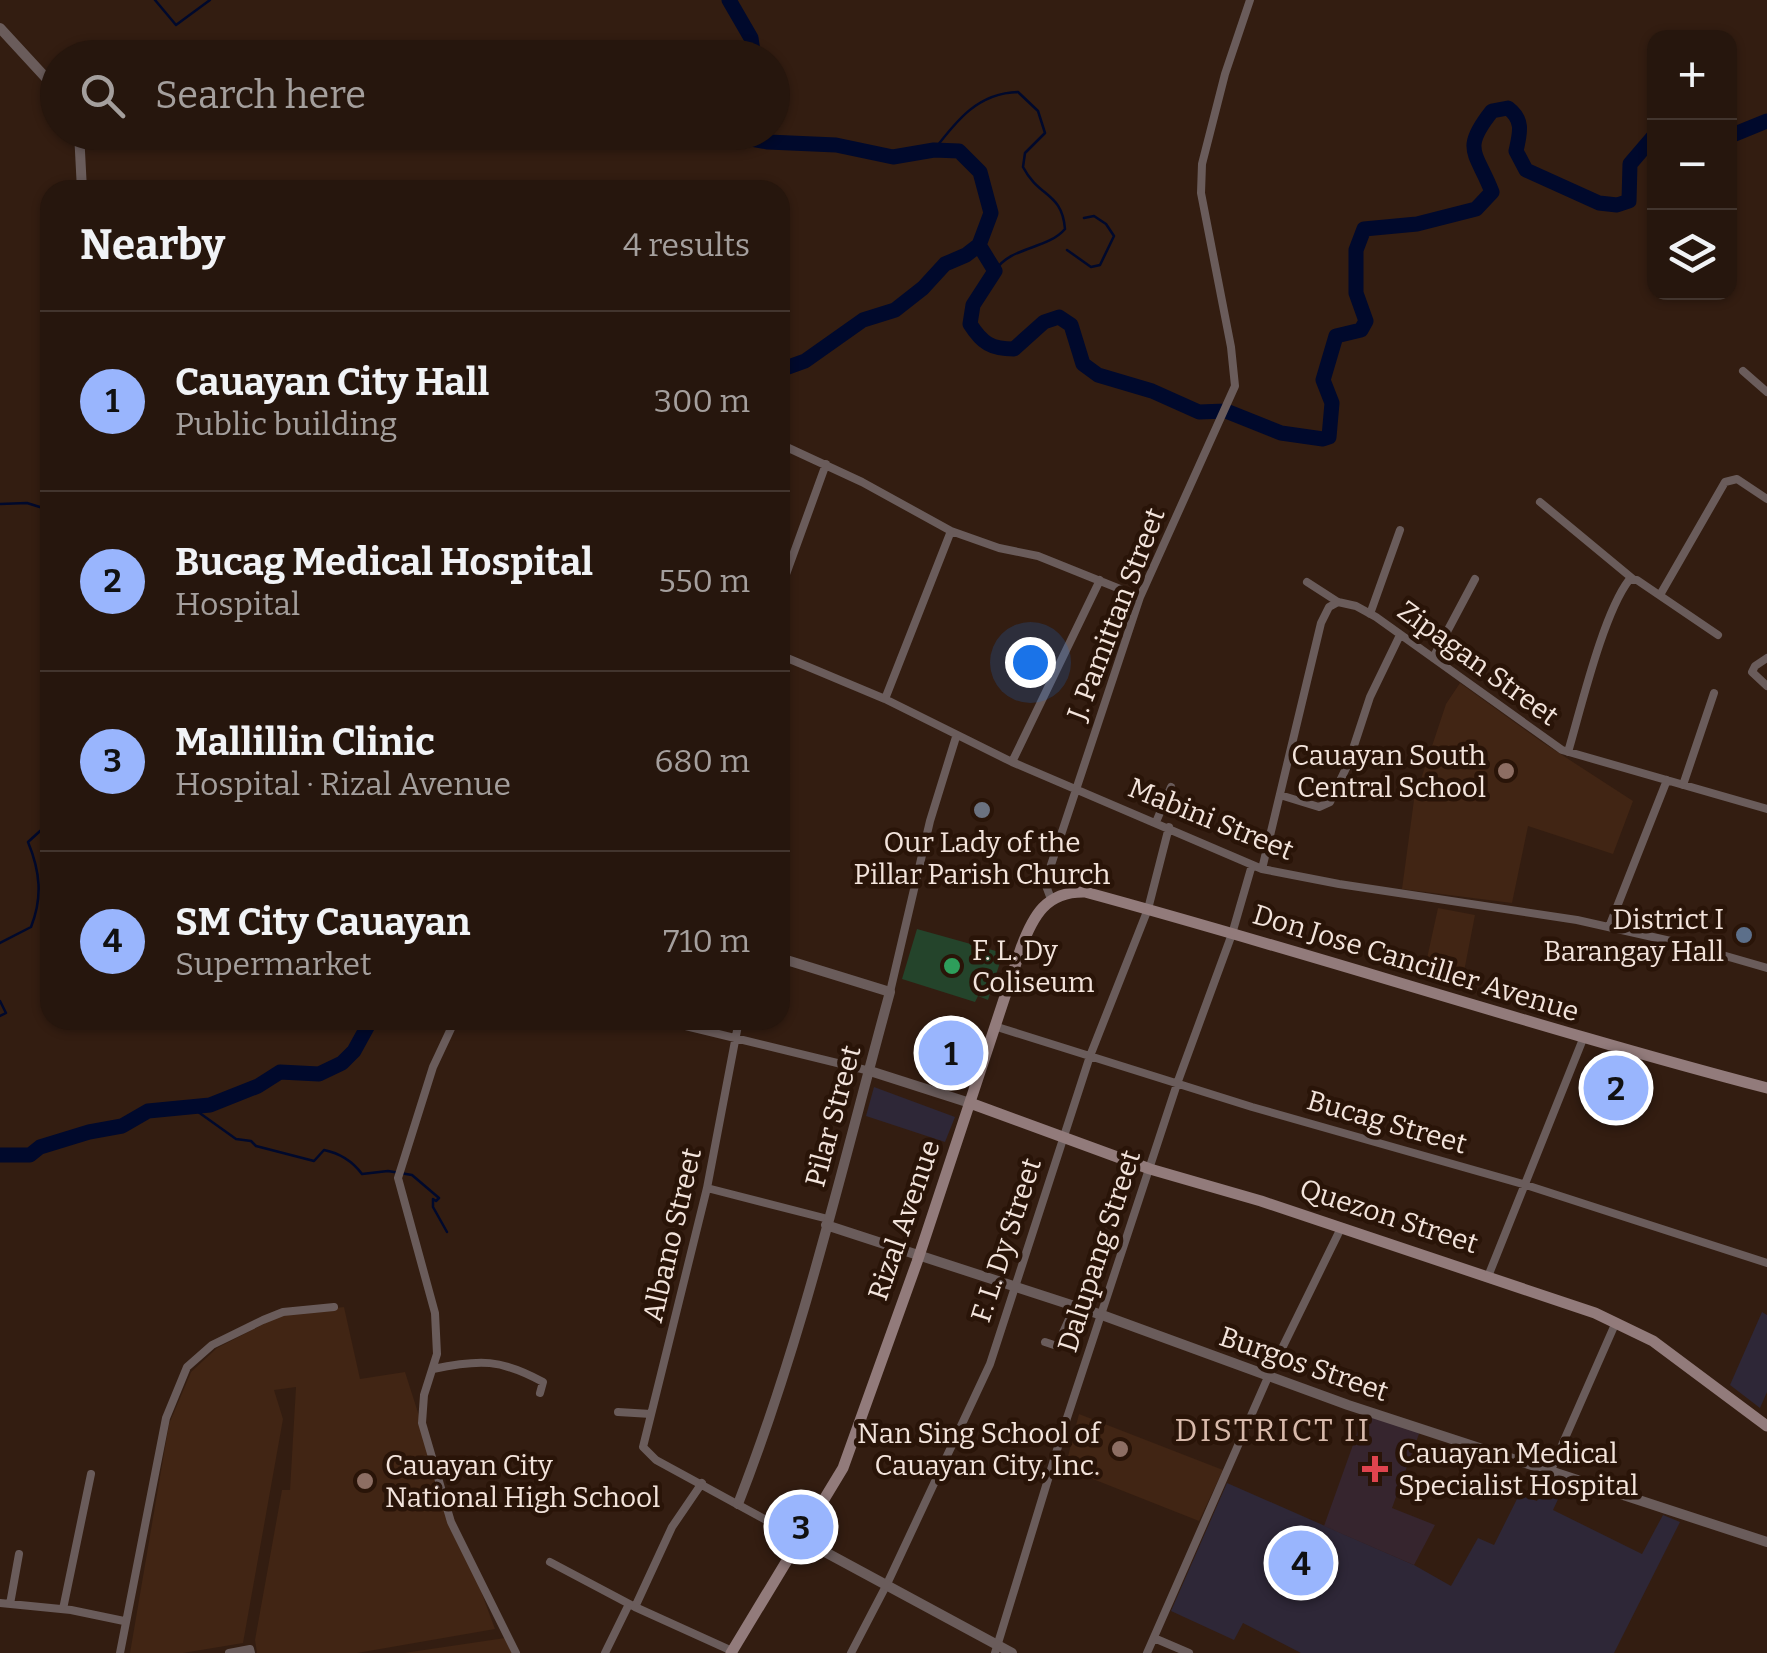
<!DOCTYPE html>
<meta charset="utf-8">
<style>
:root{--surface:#26160d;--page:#32231b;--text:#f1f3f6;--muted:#a49f9d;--line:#42352e;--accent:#99b5fd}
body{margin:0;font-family:Bitter,serif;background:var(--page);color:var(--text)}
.controls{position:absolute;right:30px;top:30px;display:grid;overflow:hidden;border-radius:20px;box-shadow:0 2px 8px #0004}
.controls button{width:90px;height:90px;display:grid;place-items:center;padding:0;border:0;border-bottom:2px solid var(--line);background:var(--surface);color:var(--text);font:50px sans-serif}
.you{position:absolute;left:1030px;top:662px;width:35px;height:35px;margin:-25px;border:8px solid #fff;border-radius:50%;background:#1a73e8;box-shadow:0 0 0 15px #1a73e833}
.badge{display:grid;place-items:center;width:65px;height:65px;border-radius:50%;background:var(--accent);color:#111;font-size:32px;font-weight:700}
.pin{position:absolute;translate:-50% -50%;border:5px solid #fff;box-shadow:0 2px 10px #0006}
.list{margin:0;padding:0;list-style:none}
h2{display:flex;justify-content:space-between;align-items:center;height:130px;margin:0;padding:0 40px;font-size:42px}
h2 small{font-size:32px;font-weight:400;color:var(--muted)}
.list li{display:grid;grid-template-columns:65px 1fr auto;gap:30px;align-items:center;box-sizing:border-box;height:180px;padding:0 40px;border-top:2px solid var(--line)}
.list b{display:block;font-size:38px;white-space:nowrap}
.list p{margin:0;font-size:32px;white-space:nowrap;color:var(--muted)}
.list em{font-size:32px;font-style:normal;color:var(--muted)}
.icon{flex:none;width:55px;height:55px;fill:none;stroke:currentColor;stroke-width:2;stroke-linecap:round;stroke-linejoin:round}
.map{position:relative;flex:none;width:1767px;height:1653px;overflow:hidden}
.search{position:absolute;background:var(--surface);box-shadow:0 2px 8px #0004;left:40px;top:40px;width:750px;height:110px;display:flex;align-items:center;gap:25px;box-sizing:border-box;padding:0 35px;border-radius:55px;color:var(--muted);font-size:38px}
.panel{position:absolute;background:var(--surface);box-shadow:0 2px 8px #0004;left:40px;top:180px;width:750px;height:850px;border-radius:30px}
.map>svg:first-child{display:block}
.commercial{fill:#2e2737}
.built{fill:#412514}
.medical{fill:#36252e}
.green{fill:#24442b}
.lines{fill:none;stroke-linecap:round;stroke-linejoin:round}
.stream{stroke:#00092c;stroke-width:2.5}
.river{stroke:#00092c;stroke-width:15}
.minor{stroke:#6a5c5b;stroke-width:8}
.tertiary{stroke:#6a5c5b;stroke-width:10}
.secondary{stroke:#927b7b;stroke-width:11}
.education-dot{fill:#8d6e63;stroke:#291408;stroke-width:4}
.worship-dot{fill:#6b7280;stroke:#291408;stroke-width:4}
.service-dot{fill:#5c6f8a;stroke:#291408;stroke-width:4}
.leisure-dot{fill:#2e9e5b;stroke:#291408;stroke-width:4}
.health-dot{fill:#e0444e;stroke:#291408;stroke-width:4}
.labels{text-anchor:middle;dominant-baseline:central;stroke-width:9;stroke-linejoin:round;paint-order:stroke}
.street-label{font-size:28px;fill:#f3e4dc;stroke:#291408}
.poi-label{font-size:28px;fill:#f3e4dc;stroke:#291408;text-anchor:end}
.quarter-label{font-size:32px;letter-spacing:2.5px;fill:#d8baab;stroke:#291408}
</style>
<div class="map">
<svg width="1767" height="1653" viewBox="0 0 1767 1653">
<rect width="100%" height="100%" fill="#331d11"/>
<path class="commercial" d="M874,1087L955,1117L945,1142L866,1116Z
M1762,1312L1767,1315V1392L1760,1408L1730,1385Z
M1548,1475L1567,1480L1553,1510L1642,1554L1663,1515L1680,1522L1614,1653H1301L1243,1623L1234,1640L1171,1611L1227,1483L1414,1565L1451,1586L1478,1538L1494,1545L1519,1495L1537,1501Z"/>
<path class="built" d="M1460,683L1542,742L1633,801L1613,854L1528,826L1512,903L1402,889L1414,800L1446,704Z
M1438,908L1475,915L1461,987L1420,978L1423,963H1426Z
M344,1307L360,1379L405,1372L437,1472L495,1629L357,1653H257L255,1640L282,1490H290L296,1387L274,1390L283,1419L243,1643L183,1653H130L169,1424L191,1372L217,1348L283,1314Z
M1079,1414L1223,1470L1199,1521L1065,1468Z
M505,1638L513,1653H404Z"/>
<path class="medical" d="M1364,1414L1420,1431L1392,1508L1435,1525L1414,1565L1324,1526Z"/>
<path class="green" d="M917,929L1003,953L988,1000L978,996L975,1002L902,979Z"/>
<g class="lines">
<path class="stream" d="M155,0L176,25L210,0
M934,150C957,120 978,93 1018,92L1038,111L1045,133L1025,153L1023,167C1039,198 1062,192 1065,229C1047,250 1010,246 995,271
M1067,250L1091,267L1100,265L1114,236L1106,224L1094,216L1084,218
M0,504L27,503L46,509L50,516
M0,943L31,927C43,897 40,871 28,842L50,822
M0,1001L6,1013L0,1016
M194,1109L236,1139L251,1141L256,1146L314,1161L324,1150C339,1153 353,1162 362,1174L388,1171L412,1175L439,1198L436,1201L433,1199V1207L447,1232"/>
<path class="river" d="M729,0L751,38L754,58
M734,132L740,137L768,142L836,145L893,157L934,150L959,151L980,172L991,213L979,245L966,255L945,264L923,288L895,310L863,320L805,361L780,370
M1730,136L1767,121
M979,245L995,271L973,305L970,324C982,343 991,349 1014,349L1044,322L1059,317L1071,325L1083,364L1098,375L1152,391L1199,412L1226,411L1281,433L1323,439L1329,437L1332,403L1323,380L1336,336L1361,330L1366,321L1356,293V250L1364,229L1417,224L1476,209L1492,192C1476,151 1461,150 1492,111L1508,108C1524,120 1520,133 1516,151L1526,170L1599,203L1617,205L1629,201L1630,164L1654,136
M0,1155H30L40,1147L89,1132L122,1126L148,1111L210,1105L258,1086L280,1072L319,1074L342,1063L354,1051L371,1020"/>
<path class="minor" d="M1743,371L1767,392
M780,444L862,482L951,531L999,548L1038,556L1140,597
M1540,502L1633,579
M1307,582L1338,602L1356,606L1376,617L1562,750L1767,809
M780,591L826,464
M1660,595L1725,482L1737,479L1767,499
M1370,614L1400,530
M780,655L885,699L1012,762L1262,869L1339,884L1577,920L1684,944L1767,968
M1433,658L1475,579
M1767,658L1755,666L1752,672L1767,686
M885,699L951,531
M1568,752C1581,708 1603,614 1629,580H1637L1718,635
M1012,762L1100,580
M1683,785L1714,693
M780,793L786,774
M1280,795L1319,807L1330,802L1348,764L1370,697L1400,635
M1156,822L1171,787
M1262,869L1321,623L1329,607L1338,602
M1051,899L1045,883L1140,597L1235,386L1231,347L1201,193L1202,164L1225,74L1250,0
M1609,927L1667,780
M890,992L930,821L956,737
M455,1020L433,1067L398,1178L435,1313L437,1354L424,1395L422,1423L451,1522L516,1653
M661,1020L870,1071
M739,1020L707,1188L643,1447L656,1460L801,1539
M994,1026L1252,1107L1526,1185L1767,1263
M707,1188L828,1219
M1489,1274L1583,1039
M1045,1342L1057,1346L1075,1306
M433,1369C480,1359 501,1359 543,1382L540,1393
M618,1412L651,1414
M1551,1470L1616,1322
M550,1562L635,1607L732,1651
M0,1603L71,1610L124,1621
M10,1604L19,1554
M635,1607L672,1527L702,1483
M63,1609L91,1474
M1154,1638L1189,1653
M120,1653L166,1418L187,1367L212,1345L263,1320L283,1312L334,1307
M229,1653L250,1649L251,1653
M605,1653L629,1604
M851,1653L887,1584L990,1364L1090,1056L1148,909L1169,827
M995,1653L1064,1427L1178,1081L1232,934L1252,865
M1147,1653L1268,1377L1341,1228"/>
<path class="tertiary" d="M0,28L58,91
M79,132L82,190
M870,1071L970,1103
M826,1225L1102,1315L1348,1405L1767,1542
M738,1504C803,1338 843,1163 890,992L780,958
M801,1539L1012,1653"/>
<path class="secondary" d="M970,1103L1150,1169L1261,1201L1595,1313L1653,1341L1767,1426
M731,1653L843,1468L917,1262L1021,948C1033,916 1046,891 1085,892C1314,954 1538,1028 1767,1088"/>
</g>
<g class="education-dot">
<circle cx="1506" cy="771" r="10"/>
<circle cx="1120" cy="1449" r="10"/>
<circle cx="365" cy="1481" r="10"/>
</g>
<circle class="worship-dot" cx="982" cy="810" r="10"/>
<circle class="service-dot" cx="1744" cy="935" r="10"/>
<circle class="leisure-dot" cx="952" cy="966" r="10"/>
<path class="health-dot" d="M1370 1454h10v10h10v10h-10v10h-10v-10h-10v-10h10z"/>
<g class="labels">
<g class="street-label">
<text transform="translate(1116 614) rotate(-69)">J. Pamittan Street</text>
<text transform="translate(1478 663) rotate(36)">Zipagan Street</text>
<text transform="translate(1211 819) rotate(22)">Mabini Street</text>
<text transform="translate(1416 963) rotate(17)">Don Jose Canciller Avenue</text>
<text transform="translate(833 1116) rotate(-75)">Pilar Street</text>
<text transform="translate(1387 1122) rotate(16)">Bucag Street</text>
<text transform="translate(1389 1216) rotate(18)">Quezon Street</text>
<text transform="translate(904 1220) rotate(-71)">Rizal Avenue</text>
<text transform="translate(672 1235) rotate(-77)">Albano Street</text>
<text transform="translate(1006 1240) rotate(-72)">F. L. Dy Street</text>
<text transform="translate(1099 1251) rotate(-72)">Dalupang Street</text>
<text transform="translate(1304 1364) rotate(19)">Burgos Street</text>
</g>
<g class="poi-label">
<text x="1486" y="755">Cauayan South<tspan x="1486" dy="32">Central School</tspan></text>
<text x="982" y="842" text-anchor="middle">Our Lady of the<tspan x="982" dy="32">Pillar Parish Church</tspan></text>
<text x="1724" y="919">District I<tspan x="1724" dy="32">Barangay Hall</tspan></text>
<text x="972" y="950" text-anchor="start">F. L. Dy<tspan x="972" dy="32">Coliseum</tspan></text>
<text x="1100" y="1433">Nan Sing School of<tspan x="1100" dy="32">Cauayan City, Inc.</tspan></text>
<text x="1398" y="1453" text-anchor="start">Cauayan Medical<tspan x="1398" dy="32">Specialist Hospital</tspan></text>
<text x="385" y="1465" text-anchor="start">Cauayan City<tspan x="385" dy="32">National High School</tspan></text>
</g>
<g class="quarter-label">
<text x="1273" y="1430">DISTRICT II</text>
</g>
</g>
</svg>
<div class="controls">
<button>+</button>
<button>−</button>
<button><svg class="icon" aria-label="layers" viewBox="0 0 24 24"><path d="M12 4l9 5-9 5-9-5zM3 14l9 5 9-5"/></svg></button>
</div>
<div class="you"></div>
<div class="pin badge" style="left:951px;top:1053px">1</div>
<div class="pin badge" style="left:1616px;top:1088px">2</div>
<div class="pin badge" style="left:801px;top:1527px">3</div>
<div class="pin badge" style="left:1301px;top:1563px">4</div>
<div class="search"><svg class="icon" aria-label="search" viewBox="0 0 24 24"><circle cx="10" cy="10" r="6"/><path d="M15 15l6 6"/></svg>Search here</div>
<section class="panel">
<h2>Nearby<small>4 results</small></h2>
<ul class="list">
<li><span class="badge">1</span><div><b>Cauayan City Hall</b><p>Public building</p></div><em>300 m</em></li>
<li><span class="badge">2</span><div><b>Bucag Medical Hospital</b><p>Hospital</p></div><em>550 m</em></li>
<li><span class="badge">3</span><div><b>Mallillin Clinic</b><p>Hospital · Rizal Avenue</p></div><em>680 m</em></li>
<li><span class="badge">4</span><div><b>SM City Cauayan</b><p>Supermarket</p></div><em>710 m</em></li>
</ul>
</section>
</div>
